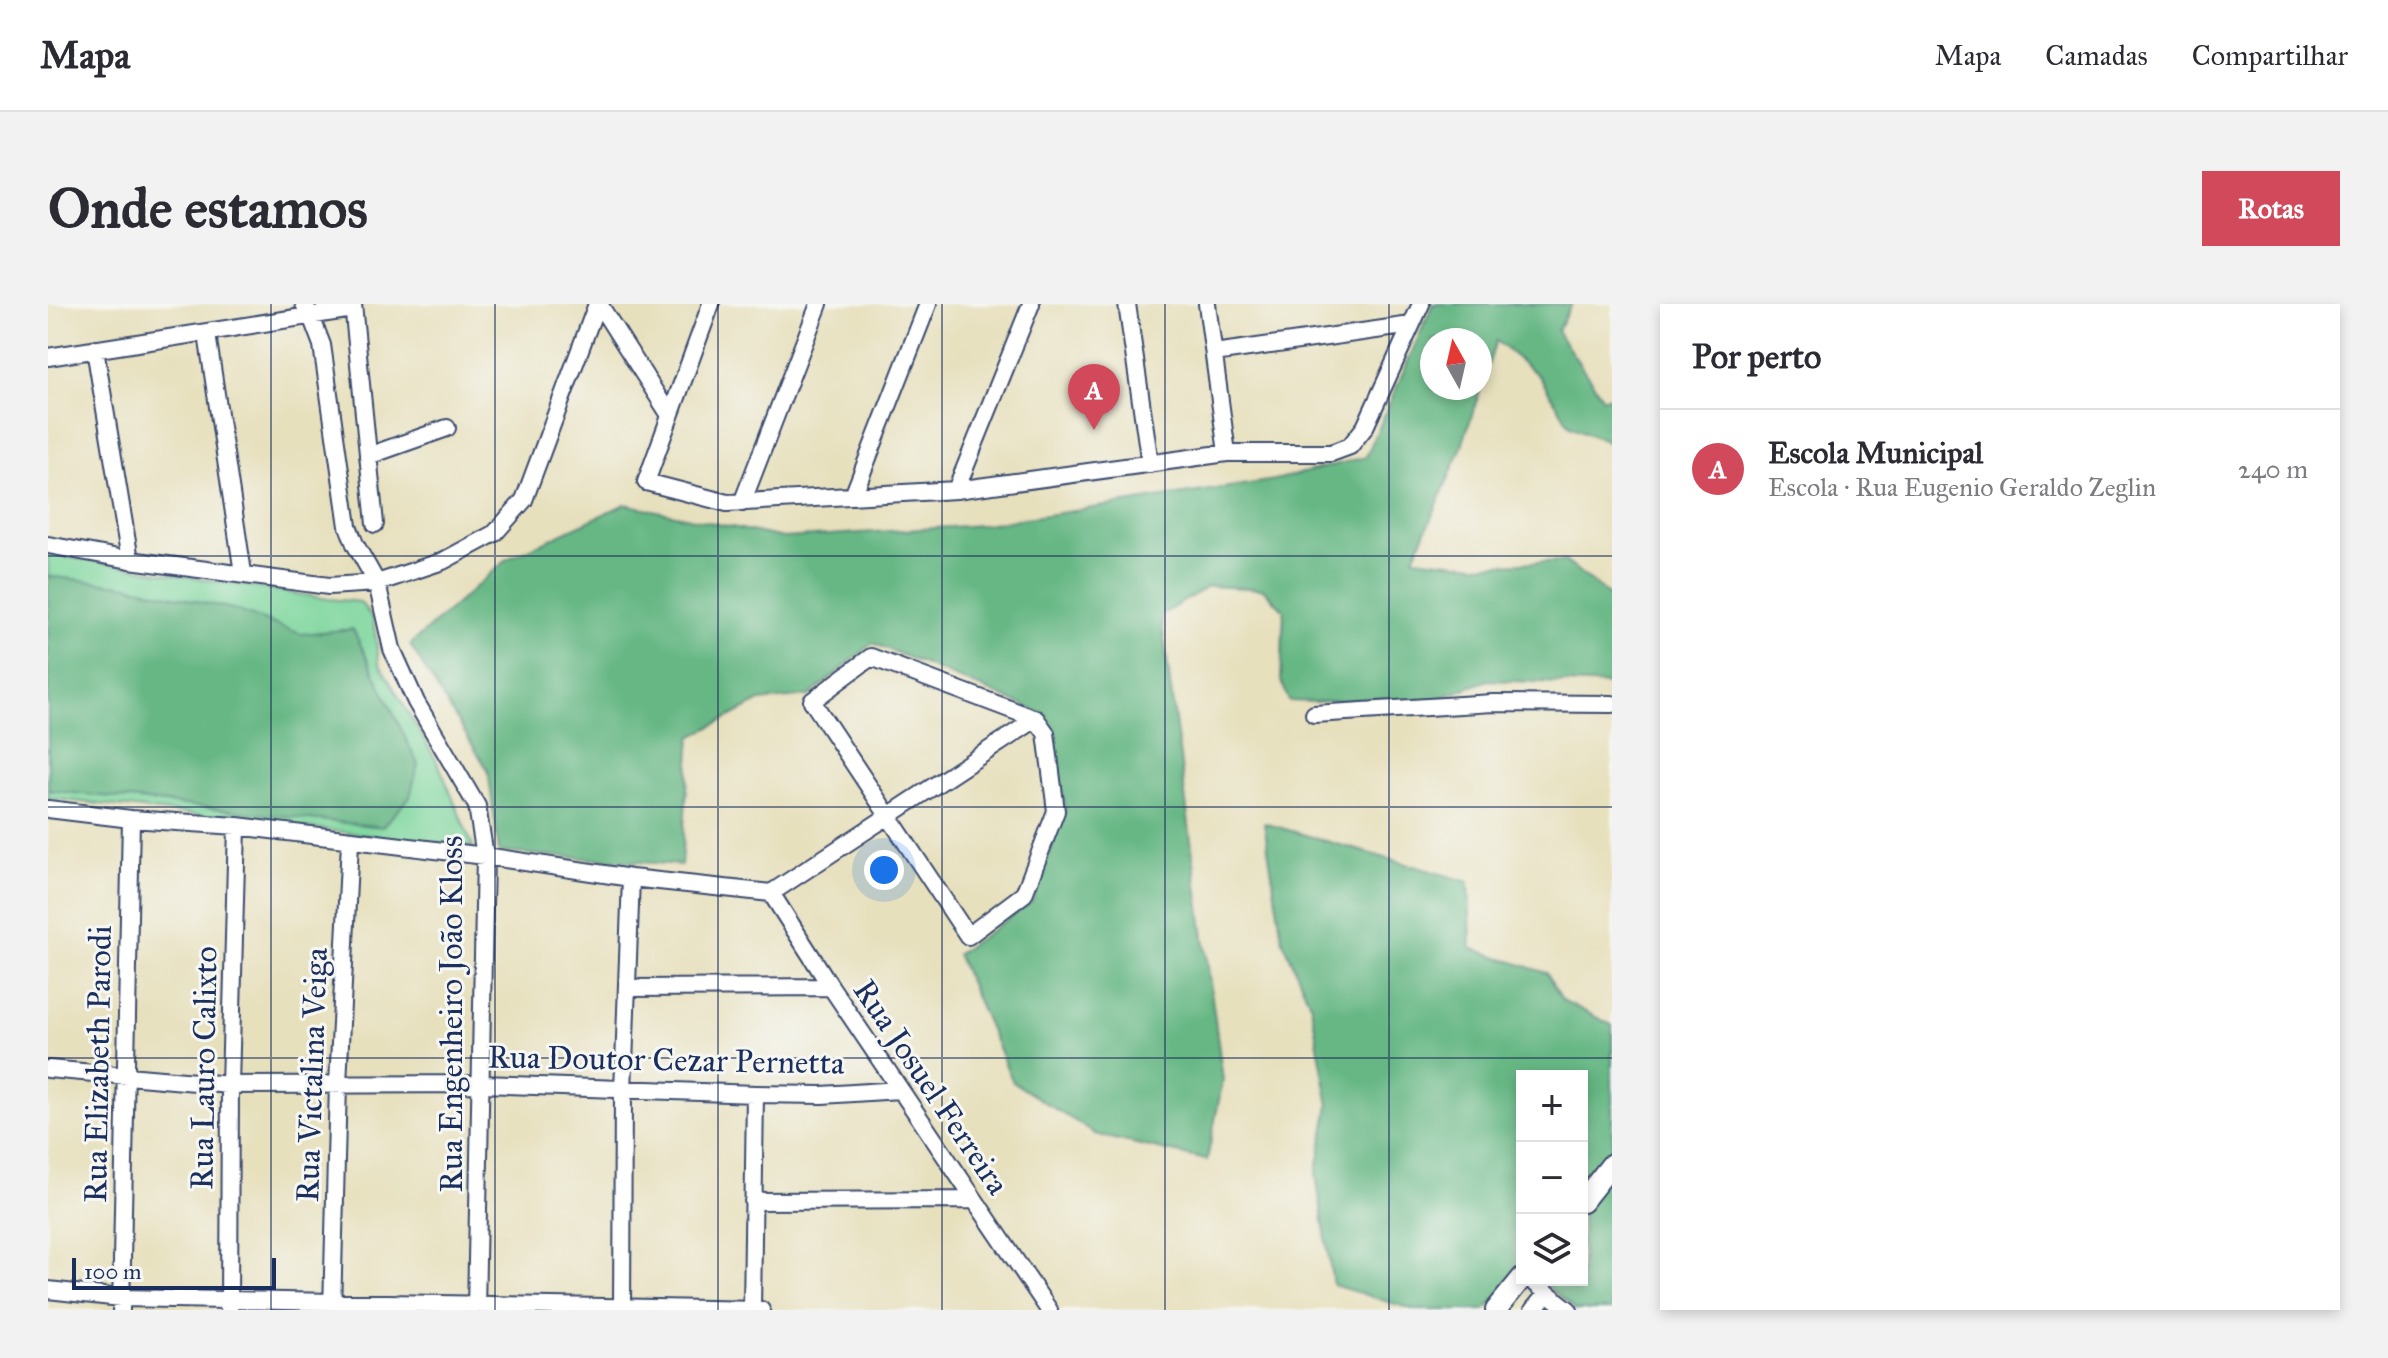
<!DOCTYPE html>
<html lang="pt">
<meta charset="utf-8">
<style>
:root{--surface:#fff;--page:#f2f2f3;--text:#2b2b33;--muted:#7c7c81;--line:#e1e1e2;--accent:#d1495b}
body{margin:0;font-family:"IM FELL Great Primer",serif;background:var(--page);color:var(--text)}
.controls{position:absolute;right:24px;bottom:24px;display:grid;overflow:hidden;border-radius:0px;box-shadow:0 4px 12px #0003}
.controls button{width:72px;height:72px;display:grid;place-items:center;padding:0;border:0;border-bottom:2px solid var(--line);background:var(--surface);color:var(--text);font:40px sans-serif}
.compass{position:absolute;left:1372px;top:24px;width:72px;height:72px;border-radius:50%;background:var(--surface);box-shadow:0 4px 12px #0003;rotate:352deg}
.scale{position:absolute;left:24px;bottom:20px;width:204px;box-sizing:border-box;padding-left:8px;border:4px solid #1b2f5e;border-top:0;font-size:22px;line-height:28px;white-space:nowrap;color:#1b2f5e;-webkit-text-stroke:6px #f6f6f2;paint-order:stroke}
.you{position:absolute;left:836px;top:566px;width:28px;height:28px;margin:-20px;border:6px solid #fff;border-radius:50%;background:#1a73e8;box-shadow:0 0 0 12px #1a73e833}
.badge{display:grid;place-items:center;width:52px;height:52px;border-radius:50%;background:var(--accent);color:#fff;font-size:26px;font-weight:700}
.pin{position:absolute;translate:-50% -66px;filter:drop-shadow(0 2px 4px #0008)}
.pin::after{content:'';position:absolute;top:42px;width:28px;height:24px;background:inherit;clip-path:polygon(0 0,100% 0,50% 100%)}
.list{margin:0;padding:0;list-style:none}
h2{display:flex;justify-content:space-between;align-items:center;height:104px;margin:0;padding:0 32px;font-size:34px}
h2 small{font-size:26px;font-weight:400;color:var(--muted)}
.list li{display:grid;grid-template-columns:52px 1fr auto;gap:24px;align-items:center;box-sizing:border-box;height:120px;padding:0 32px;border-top:2px solid var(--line)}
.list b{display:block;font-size:30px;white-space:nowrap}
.list p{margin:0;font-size:26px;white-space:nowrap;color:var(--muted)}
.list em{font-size:26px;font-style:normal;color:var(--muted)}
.icon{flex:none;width:44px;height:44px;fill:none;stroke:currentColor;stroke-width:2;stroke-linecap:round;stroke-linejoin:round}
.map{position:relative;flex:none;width:1564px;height:1006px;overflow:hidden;border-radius:0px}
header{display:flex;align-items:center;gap:48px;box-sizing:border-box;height:112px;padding:0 40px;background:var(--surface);border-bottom:2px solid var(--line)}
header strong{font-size:38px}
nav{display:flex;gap:44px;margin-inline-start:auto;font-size:28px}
.intro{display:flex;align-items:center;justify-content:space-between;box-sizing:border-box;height:192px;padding:0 48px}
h1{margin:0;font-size:56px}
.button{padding:20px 36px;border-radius:0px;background:var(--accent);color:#fff;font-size:28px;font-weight:700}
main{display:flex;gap:48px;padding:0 48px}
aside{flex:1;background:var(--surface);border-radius:0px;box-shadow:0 4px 12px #0003}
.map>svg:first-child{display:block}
.green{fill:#7dd69c;stroke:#4c827d;stroke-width:2}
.forest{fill:#66b784;stroke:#407371;stroke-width:2;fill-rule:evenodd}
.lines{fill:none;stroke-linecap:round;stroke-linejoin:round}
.minor-casing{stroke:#3a4a6c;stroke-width:20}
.major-casing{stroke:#3a4a6c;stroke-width:24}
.minor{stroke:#fff;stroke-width:16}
.major{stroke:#fff;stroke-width:20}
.grid{fill:none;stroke:#1b2f5e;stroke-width:2;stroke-opacity:0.55}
.labels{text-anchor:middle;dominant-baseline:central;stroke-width:6;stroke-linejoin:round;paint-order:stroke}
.street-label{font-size:32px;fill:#1b2f5e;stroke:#f6f6f2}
</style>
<header>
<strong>Mapa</strong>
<nav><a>Mapa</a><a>Camadas</a><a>Compartilhar</a></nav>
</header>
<div class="intro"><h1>Onde estamos</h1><a class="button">Rotas</a></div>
<main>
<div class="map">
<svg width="1564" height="1006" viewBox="0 0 1564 1006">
<rect width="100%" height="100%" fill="#f6f6f2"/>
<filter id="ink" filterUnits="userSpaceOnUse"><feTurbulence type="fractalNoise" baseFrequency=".0125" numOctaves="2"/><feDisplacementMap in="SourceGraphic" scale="16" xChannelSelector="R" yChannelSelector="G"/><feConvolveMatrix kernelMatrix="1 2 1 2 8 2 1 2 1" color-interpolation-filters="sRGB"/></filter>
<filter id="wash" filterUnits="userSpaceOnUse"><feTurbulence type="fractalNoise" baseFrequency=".006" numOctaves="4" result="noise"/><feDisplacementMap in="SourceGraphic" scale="32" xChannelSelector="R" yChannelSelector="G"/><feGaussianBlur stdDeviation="1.8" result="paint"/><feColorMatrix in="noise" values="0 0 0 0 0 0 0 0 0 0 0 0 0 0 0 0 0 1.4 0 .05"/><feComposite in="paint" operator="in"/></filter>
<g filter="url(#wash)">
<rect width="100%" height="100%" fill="#e7e0bd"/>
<path class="green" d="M0,250L280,295L312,298L325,315L331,359L391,461L425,543L0,494Z"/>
<path class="forest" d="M1385,0H1524L1509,27L1555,94L1564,92V140L1522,122L1491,72L1448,37L1413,145L1366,254L1428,261L1517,257L1564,294V381L1440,376L1387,396L1365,397L1328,394L1267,398L1241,397L1233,376L1236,306L1215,285L1161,282L1113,311L1175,776L1159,856L1049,831L965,778L909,650L984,598L1018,504L998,411L825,339L761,392L712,397L643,433L633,561L451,548L440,466L362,341L459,255L577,200L735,234L933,221L1227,176L1318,153ZM1384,36H1432V84H1384Z
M0,272L81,282L185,305L253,330L305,325L370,460L362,493L334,523L0,486Z
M1216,519L1421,578L1423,644L1499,669L1514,696L1564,721V1006H1528L1492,976H1534V772H1474V971L1437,1006H1367L1285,981L1268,871L1281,802L1263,702L1234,634Z"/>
</g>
<g filter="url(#ink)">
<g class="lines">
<g class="minor-casing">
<path id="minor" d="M256,0L263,12L274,41L300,222L307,240L329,279L344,345L368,398L429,502L437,552L428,1006
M305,0L327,220
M551,0L621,110
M663,0L598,178L679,199L908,186L1179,149H1283L1302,142L1317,123L1373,0
M1079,0L1102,160
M1159,0L1179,149
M159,30L195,269
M47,45L82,256
M1166,49L1363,21
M0,53L305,5
M320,152L399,124
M908,186L983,0
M805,192L880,0
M694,199L771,0
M0,241L82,256L281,282L329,279L395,257L447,229L476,196L549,0
M823,353L988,415L998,429L1008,507L976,590L920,632L764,397Z
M1266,410L1445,399L1564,400
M0,505L83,515L189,522L437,552L583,574L723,589L988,415
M723,589L783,683L1001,1006
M579,684L783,683
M0,765L182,781L434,780L707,790L774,791L852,786
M705,897L925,896
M1483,976L1521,1006
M0,986L73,994L713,1006
M181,1005L182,781L189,522
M73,1006L83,515
M284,1006L290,780L302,538
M574,1006L575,787L583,574
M704,1006L707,790
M1485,1006L1499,989"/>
</g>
<g class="major-casing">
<path id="major" d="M1534,898L1564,860
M1448,1006L1474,974"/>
</g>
<use href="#minor" class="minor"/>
<use href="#major" class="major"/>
</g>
</g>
<path class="grid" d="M223,0V1006M447,0V1006M670,0V1006M894,0V1006M1117,0V1006M1341,0V1006M0,252H1564M0,503H1564M0,754H1564"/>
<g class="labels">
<g class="street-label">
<text transform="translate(403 710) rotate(-90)">Rua Engenheiro João Kloss</text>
<text transform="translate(618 756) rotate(1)">Rua Doutor Cezar Pernetta</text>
<text transform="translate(50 760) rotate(-89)">Rua Elizabeth Parodi</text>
<text transform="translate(156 764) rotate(-89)">Rua Lauro Calixto</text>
<text transform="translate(264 771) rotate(-88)">Rua Victalina Veiga</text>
<text transform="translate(883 783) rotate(56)">Rua Josuel Ferreira</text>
</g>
</g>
</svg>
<div class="controls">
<button>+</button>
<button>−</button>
<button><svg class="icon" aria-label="layers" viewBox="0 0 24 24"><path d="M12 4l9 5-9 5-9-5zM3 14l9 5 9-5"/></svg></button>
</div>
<svg class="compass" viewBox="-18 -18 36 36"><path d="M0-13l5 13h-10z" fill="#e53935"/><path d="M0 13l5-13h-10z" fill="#7c7c81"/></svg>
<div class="scale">100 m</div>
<div class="you"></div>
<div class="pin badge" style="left:1046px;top:126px">A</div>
</div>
<aside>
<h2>Por perto<small></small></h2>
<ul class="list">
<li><span class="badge">A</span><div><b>Escola Municipal</b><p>Escola · Rua Eugenio Geraldo Zeglin</p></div><em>240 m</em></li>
</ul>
</aside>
</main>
